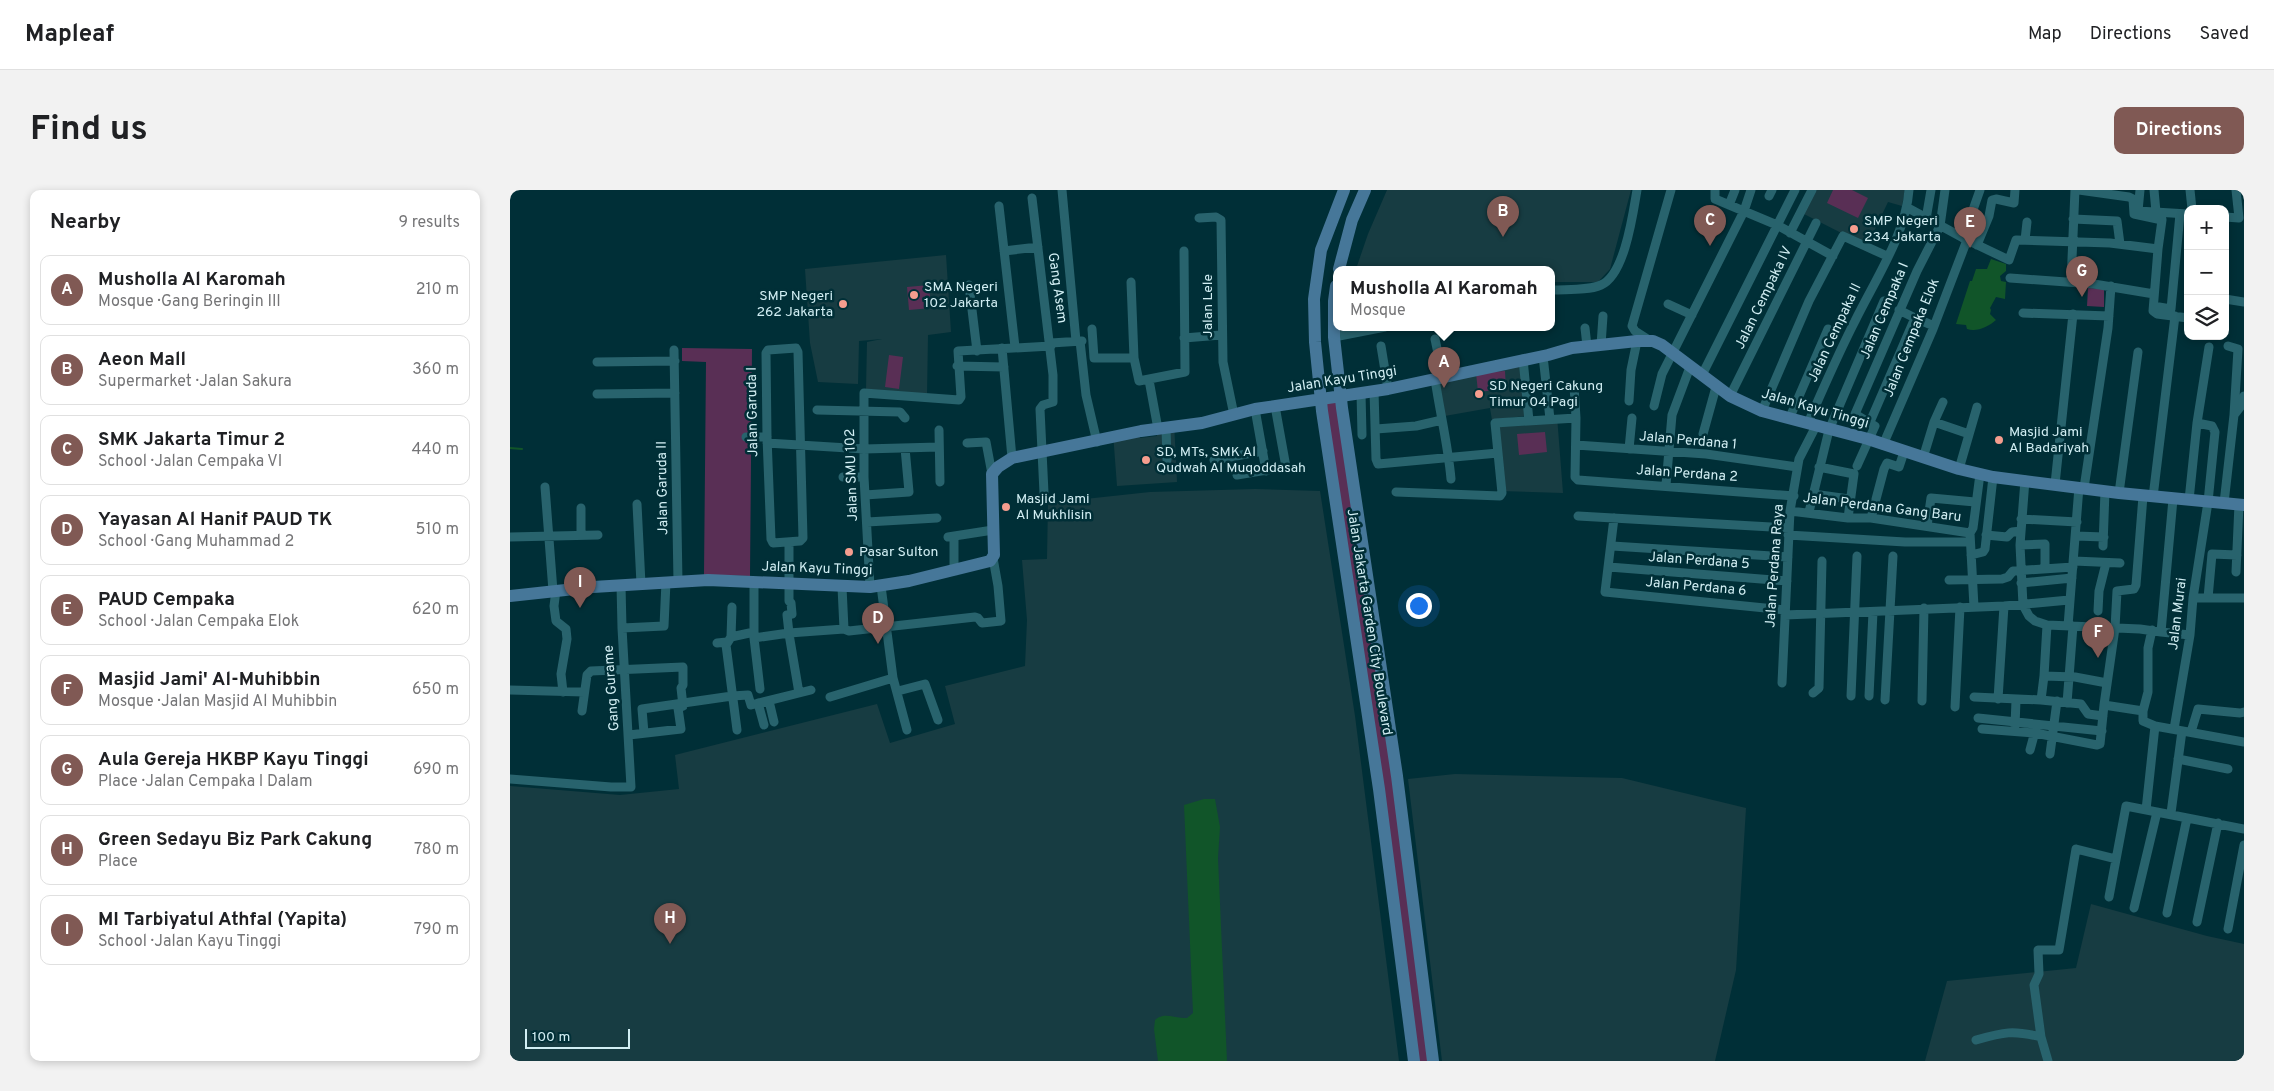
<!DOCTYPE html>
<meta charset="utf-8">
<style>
:root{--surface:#fff;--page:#f2f2f2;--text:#202124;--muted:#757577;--line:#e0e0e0;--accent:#805954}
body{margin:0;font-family:Overpass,sans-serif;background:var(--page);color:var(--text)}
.controls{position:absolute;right:15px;top:15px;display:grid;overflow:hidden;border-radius:10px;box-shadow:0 2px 8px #0003}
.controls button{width:45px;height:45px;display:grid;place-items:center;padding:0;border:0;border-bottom:1px solid var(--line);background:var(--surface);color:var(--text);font:25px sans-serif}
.scale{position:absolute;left:15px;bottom:12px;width:105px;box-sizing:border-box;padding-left:5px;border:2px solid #d1eef3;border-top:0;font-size:14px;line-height:18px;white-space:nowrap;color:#d1eef3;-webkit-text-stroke:4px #002f37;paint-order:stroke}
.you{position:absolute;left:908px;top:415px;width:18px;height:18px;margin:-12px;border:4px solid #fff;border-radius:50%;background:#1a73e8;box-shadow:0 0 0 8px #1a73e833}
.badge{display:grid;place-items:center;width:32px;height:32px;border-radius:50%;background:var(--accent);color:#fff;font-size:16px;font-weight:700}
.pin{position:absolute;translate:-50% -41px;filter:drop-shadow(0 1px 2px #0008)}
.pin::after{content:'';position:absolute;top:26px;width:18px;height:15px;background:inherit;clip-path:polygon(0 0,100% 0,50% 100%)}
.popup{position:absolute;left:823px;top:76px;width:222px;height:65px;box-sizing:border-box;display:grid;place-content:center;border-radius:10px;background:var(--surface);filter:drop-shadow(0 1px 4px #0005);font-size:16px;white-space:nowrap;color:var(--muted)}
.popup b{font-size:19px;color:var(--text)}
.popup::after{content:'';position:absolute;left:50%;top:100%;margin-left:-10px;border:10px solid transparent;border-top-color:var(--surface)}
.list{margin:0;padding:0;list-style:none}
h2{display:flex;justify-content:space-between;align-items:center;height:65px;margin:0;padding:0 20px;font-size:21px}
h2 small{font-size:16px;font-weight:400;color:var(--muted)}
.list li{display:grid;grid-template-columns:32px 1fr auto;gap:15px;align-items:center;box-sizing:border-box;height:70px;margin:0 10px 10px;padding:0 10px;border:1px solid var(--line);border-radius:10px}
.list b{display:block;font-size:19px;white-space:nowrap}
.list p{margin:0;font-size:16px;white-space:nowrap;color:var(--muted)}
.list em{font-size:16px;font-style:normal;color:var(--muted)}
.icon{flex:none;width:28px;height:28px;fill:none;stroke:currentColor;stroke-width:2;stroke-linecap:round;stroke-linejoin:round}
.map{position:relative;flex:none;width:1734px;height:871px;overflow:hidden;border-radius:10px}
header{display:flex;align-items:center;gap:30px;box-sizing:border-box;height:70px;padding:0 25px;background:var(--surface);border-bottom:1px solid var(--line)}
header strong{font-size:24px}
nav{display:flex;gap:28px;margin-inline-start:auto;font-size:18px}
.intro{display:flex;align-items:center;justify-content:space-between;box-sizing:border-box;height:120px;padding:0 30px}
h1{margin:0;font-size:35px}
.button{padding:12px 22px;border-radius:10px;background:var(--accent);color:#fff;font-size:18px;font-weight:700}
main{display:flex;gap:30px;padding:0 30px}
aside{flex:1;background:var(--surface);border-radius:10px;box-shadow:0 2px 8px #0003}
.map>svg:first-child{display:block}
.built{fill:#173c42}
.green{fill:#592f55}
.water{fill:#115529}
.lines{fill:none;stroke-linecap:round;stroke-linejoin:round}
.stream{stroke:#115529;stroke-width:2}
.street{stroke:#28636d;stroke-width:9}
.secondary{stroke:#467799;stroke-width:12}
.poi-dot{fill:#f59d8e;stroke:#002f37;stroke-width:2}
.labels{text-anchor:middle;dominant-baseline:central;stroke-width:5;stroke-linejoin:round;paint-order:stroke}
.poi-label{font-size:14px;fill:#d1eef3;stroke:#002f37;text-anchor:start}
.street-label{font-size:14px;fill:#d1eef3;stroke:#002f37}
</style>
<header>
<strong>Mapleaf</strong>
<nav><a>Map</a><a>Directions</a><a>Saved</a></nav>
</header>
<div class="intro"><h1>Find us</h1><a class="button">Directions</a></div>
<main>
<aside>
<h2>Nearby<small>9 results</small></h2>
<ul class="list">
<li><span class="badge">A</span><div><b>Musholla Al Karomah</b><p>Mosque · Gang Beringin III</p></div><em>210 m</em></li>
<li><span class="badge">B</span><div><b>Aeon Mall</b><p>Supermarket · Jalan Sakura</p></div><em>360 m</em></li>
<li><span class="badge">C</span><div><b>SMK Jakarta Timur 2</b><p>School · Jalan Cempaka VI</p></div><em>440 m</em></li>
<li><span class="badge">D</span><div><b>Yayasan Al Hanif PAUD TK</b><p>School · Gang Muhammad 2</p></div><em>510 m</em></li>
<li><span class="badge">E</span><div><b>PAUD Cempaka</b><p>School · Jalan Cempaka Elok</p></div><em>620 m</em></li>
<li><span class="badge">F</span><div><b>Masjid Jami' Al-Muhibbin</b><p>Mosque · Jalan Masjid Al Muhibbin</p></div><em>650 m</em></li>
<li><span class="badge">G</span><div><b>Aula Gereja HKBP Kayu Tinggi</b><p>Place · Jalan Cempaka I Dalam</p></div><em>690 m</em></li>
<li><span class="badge">H</span><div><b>Green Sedayu Biz Park Cakung</b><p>Place</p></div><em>780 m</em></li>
<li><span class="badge">I</span><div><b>MI Tarbiyatul Athfal (Yapita)</b><p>School · Jalan Kayu Tinggi</p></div><em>790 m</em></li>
</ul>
</aside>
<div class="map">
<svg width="1734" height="871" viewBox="0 0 1734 871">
<rect width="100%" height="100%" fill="#002f37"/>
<path class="built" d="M877,0H1121L1100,79L1088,92H1042V79H846L858,44Z
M1304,0H1395L1392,16L1378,12L1357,56L1292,23Z
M436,65L441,142L418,145L417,205L356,200L357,152L372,149L349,151L348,194L308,192L300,153L295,79Z
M1011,170L1015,226L982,230L980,218L929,227L923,190Z
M1047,226L1053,303L990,301L983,232Z
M664,232L667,292L607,296L603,243L628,238L630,248L647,246L646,234Z
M745,299L810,301L845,526L889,871H0V596L110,605L169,599L165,565L367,514L380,553L445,534L435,496L515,476L517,430L512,370L537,369L538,313L640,302Z
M945,584L1112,588L1236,618L1226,780L1205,871H932L898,589Z
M1581,714L1697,746L1734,754V871H1415L1437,791L1566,778Z"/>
<path class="green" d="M1323,0H1342L1358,8L1348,28L1317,13Z
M419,95L421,118L399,120L397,97Z
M1578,98L1594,99V117L1577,116Z
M172,158L242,159L240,386L194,385L196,172L172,171Z
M379,165L393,167L389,199L375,197Z
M995,181L996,199L968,202L966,183Z
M831,208L923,871H904L811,211Z
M1035,242L1037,262L1009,265L1007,244Z"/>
<path class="water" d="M1481,69L1496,74V81L1490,86L1491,91L1496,92L1495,109L1486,107L1480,118L1481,120L1480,124L1486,130C1478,137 1467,142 1457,139L1456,135L1446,134L1460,91H1462L1466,79H1477Z
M694,609H705L710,637L708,668L717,871H648L644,839L645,830C655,821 665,829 677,828L683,823L674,615Z"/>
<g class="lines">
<path class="stream" d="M0,258L12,259"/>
<path class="street" d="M552,0L566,151
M1205,0V9L1267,35L1323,66
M1569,0L1619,7L1623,9L1624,24L1652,30L1648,59
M1630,0L1628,21L1678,24
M1644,0L1646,22
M1680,0L1682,19
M1259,6L1262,0
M522,8L543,185V212L533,215L530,219L534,303
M1219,15L1225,0
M489,16L505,157
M1715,27L1729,28L1726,0
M689,28L706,27L711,30L713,172L724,225
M1416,29L1421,0
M1563,29L1607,31L1610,54
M1280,43L1302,0
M1453,48L1470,0
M1457,50L1499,70L1506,50L1600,53L1648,59L1643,121L1647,124L1678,128
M1515,50L1517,32
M1467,55L1479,26L1482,10L1486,9L1504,13L1505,0
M494,61L528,57
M1500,88L1584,94L1644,104
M621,92L624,168
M1561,92L1565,0
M459,95L467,161
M1042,100C1057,99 1077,101 1091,95C1115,85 1123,23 1127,0
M1715,109L1734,112
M1158,114L1182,125
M1649,117L1661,119L1670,24
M1513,123L1599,126
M1405,128L1424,136
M1075,138L1077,156
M582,139L584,168H624L629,191L675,182L674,61
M824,147L875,137
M674,148L711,145
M925,149L933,187
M1139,150L1125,141L1122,136L1161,0
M570,151L576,205L587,252
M541,153L572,151
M1091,155L1093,126
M871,156L878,199
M286,158L288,162L293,348L290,351L263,353L261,349L257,247L256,163L258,160Z
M492,158L502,268
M164,160L168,392
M1033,166L1040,229
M1013,169L1019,231
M87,172L165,171
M447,176L494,177
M1192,185L1285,0
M925,189C930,223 938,255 941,289
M639,190L648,239
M1064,196L1066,228
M864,201L866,269L868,274L988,263
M851,203L852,245
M87,204L165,203
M1220,206L1306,33
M1119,211L1121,180L1127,151
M1144,216L1152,184L1234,21L1241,0
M745,219L756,281
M307,220L390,222L395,228
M1252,221L1299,111L1333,46L1377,66
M1724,225L1731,216L1734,206
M1280,227L1318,139
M1360,232L1405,128L1389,120
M1424,232L1459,244
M1298,233C1313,199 1328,164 1345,131C1364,92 1396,44 1399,0
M656,238L657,270
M866,239L906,236L932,230
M429,240L430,292
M1193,244L1206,197
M236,247H257
M257,253L354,259L429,257
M457,253L476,252L482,284
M1066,255L1196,264L1287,277
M1373,255L1423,139L1457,50L1398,18
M1119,259L1122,228
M1413,268L1424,232L1433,212
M704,270L753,261
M1347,276L1365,236L1345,224L1407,81L1430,36L1435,0
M1309,277L1344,284L1338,328
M1449,279L1467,217
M727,285L776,277L765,216
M333,287H354
M1515,290L1510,355L1513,415L1519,426L1525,431L1537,435L1630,439L1651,442L1663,309
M1545,294L1563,124
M1156,295L1162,225L1180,177
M35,297L43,401
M1574,298L1598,138L1601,96
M886,302L990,306L992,303L985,233L1066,228L1065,287L1068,290L1284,306
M1609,303L1628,162
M1303,304L1339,309
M355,305L399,302L395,258
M1643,307L1665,126
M1679,310L1687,233L1699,157
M1714,313L1724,225L1728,159L1718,156
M127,314L131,394
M1280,321L1338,328H1361L1460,343
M1299,322L1319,240L1374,111
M1068,326L1279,338
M1104,328L1095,402L1275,420
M1361,328L1374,279L1377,273L1389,277L1394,262
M1511,329L1567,332
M357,332L427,328
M1417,336L1421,308L1465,312
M71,345V318
M1278,345L1395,352H1460
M1476,345L1497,347L1502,342L1511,341
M1566,346L1594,347
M0,347L88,345
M438,347L483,340
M444,347V380
M279,352V411L281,413L282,424L277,425L279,443
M1510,355L1535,354V378
M1102,356L1278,367
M1593,356L1595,301
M1461,365L1473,362L1475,359L1483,287
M1564,371L1610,373
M1099,377L1277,391
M1726,382L1729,314
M1439,390L1492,389L1498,387L1503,381L1563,377
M244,392V448L250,499
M1511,393L1562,388
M371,396L383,488L397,540
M332,397L334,439
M360,397L354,287V203L449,210L451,207L448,161L541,156
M46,400L44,416L46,431L56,439L57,449L51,484L53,502
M1683,408H1734
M1698,408L1702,364L1727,365
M1464,417L1460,343L1463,338L1470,284
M1588,421L1589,401L1596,373
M1275,425L1494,416L1559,410
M1537,435L1534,486L1531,510L1571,514L1578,524L1593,526
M1558,436L1569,297
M112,438L154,436L156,392
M1642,440L1638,458V502L1633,521V531L1645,536L1734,552
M1651,442L1680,445
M221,447L222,417
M244,448L279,443L334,439L339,441L465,427L468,428L472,433L491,431L488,396L483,368
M207,453L217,452
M1534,486L1565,487L1597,493
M1272,493L1280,321L1289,269L1306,236
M0,500L74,502
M388,501L415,494L428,530
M289,503L301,500
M1303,503L1309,498L1312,371
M222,506L238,505L241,515L289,503L279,444
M1341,506L1347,366
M1359,506L1363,422
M320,507L383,488
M1464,507L1531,510
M1488,509L1494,416
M1375,510L1383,366
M259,511L264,532
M1412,511L1414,418
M248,513L254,535
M1557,513L1563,436
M1594,515L1605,438L1607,401L1624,399L1626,395L1633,306
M1445,517L1450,417
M72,521L77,485L81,481L173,477V495L171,498L173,516L168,518L171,539L119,545
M1468,528L1592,541
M1505,536L1506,510
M1472,539L1525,543L1587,555L1590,554L1594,515L1633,521
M1664,539L1680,445L1683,408L1698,312L1705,242L1702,236L1687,233
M227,540L216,455L221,447L244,442
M1681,542L1688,519L1730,523L1734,522
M134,543L132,519L222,506
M1520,560L1526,538
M1540,564L1547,511
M1668,569L1718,579
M0,589L101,597H121L112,438L111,395
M1636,620L1645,536
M1661,623L1672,541
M1599,707L1616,616L1734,639
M1624,718L1647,622
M1657,723L1677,628
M1687,732L1708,633
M1718,739L1734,655
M1466,850C1494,842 1503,840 1531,847
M1538,871L1531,847L1524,795L1529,784L1528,760H1549L1566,659L1606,669"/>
<path class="secondary" d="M834,0L811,60L804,109L805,152L812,221L869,599L904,871
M829,79L842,30L855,0
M826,96L824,111V147L832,218L887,586L923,871
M0,406L83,397L198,390L360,397L399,391L480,371L484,365L482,284L488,277L502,268L631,241L692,233L745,219L878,199L1038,165L1062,158L1127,151H1143L1152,155L1220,206L1252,221L1358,249L1449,279L1483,287L1609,303L1734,315"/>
</g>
<g class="poi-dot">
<circle cx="1344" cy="39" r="5"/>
<circle cx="404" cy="105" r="5"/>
<circle cx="333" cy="114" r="5"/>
<circle cx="969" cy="204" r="5"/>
<circle cx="1489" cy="250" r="5"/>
<circle cx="636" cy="270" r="5"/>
<circle cx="496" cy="317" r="5"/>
<circle cx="339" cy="362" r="5"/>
</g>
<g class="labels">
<g class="poi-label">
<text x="1354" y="31">SMP Negeri<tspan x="1354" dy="16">234 Jakarta</tspan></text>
<text x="414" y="97">SMA Negeri<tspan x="414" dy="16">102 Jakarta</tspan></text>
<text x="323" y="106" text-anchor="end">SMP Negeri<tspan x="323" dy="16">262 Jakarta</tspan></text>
<text x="979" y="196">SD Negeri Cakung<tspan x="979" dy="16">Timur 04 Pagi</tspan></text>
<text x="1499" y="242">Masjid Jami<tspan x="1499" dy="16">Al Badariyah</tspan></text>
<text x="646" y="262">SD, MTs, SMK Al<tspan x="646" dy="16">Qudwah Al Muqoddasah</tspan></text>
<text x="506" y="309">Masjid Jami<tspan x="506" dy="16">Al Mukhlisin</tspan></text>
<text x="349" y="362">Pasar Sulton</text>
</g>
<g class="street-label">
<text transform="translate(547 98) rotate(82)">Gang Asem</text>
<text transform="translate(1254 108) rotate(-64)">Jalan Cempaka IV</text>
<text transform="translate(698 116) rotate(-90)">Jalan Lele</text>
<text transform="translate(1375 121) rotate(-67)">Jalan Cempaka I</text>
<text transform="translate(1325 143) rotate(-65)">Jalan Cempaka II</text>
<text transform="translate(1402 148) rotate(-68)">Jalan Cempaka Elok</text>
<text transform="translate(832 190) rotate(-9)">Jalan Kayu Tinggi</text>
<text transform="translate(1305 219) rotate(16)">Jalan Kayu Tinggi</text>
<text transform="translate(243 222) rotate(-91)">Jalan Garuda I</text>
<text transform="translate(1178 251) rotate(5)">Jalan Perdana 1</text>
<text transform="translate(1177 284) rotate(4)">Jalan Perdana 2</text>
<text transform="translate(342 285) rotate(-92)">Jalan SMU 102</text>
<text transform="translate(153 298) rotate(-91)">Jalan Garuda II</text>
<text transform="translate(1372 318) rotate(7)">Jalan Perdana Gang Baru</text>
<text transform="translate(1189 371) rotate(4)">Jalan Perdana 5</text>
<text transform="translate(1265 376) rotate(-86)">Jalan Perdana Raya</text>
<text transform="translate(307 379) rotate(2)">Jalan Kayu Tinggi</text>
<text transform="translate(1186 397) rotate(5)">Jalan Perdana 6</text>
<text transform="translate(1668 424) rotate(-83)">Jalan Murai</text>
<text transform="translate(859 432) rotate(81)">Jalan Jakarta Garden City Boulevard</text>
<text transform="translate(102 498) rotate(-94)">Gang Gurame</text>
</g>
</g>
</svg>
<div class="controls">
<button>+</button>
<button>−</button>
<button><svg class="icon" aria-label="layers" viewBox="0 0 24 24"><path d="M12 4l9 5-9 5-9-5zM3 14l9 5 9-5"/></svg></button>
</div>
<div class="scale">100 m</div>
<div class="you"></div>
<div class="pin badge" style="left:934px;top:198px">A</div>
<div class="popup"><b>Musholla Al Karomah</b>Mosque</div>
<div class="pin badge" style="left:993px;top:47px">B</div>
<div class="pin badge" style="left:1200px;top:56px">C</div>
<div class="pin badge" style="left:368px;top:454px">D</div>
<div class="pin badge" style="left:1460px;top:58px">E</div>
<div class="pin badge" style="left:1588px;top:468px">F</div>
<div class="pin badge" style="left:1572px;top:107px">G</div>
<div class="pin badge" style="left:160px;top:754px">H</div>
<div class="pin badge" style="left:70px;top:418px">I</div>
</div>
</main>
